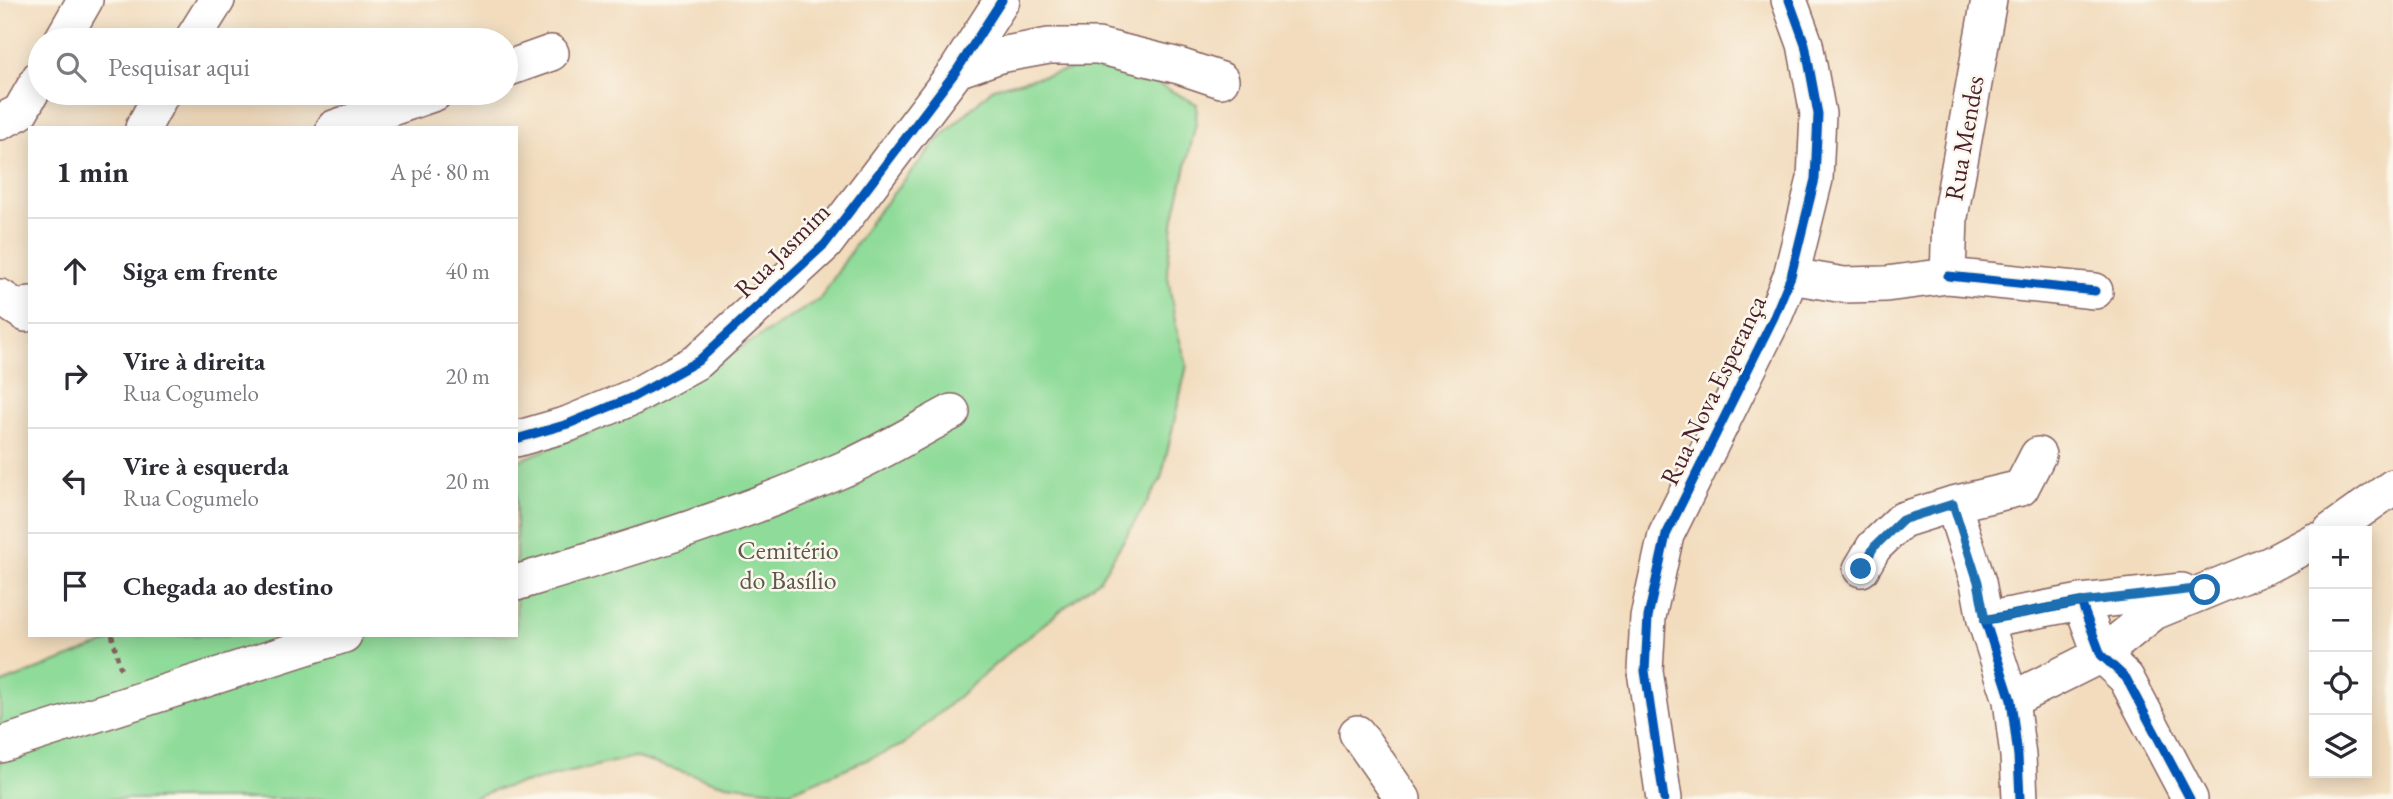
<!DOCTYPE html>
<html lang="pt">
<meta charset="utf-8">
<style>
:root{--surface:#fff;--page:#f2f2f3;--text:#2b2b33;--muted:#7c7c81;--line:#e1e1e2}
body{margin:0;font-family:"EB Garamond",serif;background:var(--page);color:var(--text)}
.controls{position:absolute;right:21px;bottom:21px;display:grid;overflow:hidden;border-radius:0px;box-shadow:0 4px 18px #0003}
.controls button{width:63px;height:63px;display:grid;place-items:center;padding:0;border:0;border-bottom:2px solid var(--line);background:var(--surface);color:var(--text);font:35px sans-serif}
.stop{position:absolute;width:21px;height:21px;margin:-16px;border:5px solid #1f6fb2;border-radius:50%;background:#fff}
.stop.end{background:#1f6fb2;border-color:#fff;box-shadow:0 2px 7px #0008}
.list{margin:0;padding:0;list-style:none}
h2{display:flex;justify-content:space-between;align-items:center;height:91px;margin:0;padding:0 28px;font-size:30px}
h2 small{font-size:23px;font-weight:400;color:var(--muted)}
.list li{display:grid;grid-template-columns:46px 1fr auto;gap:21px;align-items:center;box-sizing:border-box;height:105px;padding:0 28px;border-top:2px solid var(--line)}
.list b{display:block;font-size:26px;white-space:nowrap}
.list p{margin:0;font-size:23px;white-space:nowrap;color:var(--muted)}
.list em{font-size:23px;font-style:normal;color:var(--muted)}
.icon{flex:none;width:38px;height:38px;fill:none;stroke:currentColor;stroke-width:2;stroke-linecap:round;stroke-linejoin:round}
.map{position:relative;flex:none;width:2393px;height:799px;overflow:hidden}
.search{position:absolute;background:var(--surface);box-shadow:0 4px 18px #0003;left:28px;top:28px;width:490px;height:77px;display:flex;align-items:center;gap:18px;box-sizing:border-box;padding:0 24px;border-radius:38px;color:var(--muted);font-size:26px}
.panel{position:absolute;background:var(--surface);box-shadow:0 4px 18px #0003;left:28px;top:126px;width:490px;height:511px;border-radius:0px}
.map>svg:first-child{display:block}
.green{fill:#8fdb99;stroke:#6c7d62;stroke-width:2}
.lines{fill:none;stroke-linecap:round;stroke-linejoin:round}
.minor-casing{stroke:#85615e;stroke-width:38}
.path{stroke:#85615e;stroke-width:4.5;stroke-dasharray:5 5;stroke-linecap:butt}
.minor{stroke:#fff;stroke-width:35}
.cycleway-casing{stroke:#fbf7ec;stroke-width:13}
.cycleway{stroke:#0057b8;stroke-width:9}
.route{stroke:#1f6fb2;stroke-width:9}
.labels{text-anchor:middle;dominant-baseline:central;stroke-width:5;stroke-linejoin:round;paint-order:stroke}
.street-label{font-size:26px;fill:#4a1f2b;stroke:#fbf7ec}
.park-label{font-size:26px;fill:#5f574c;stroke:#fbf7ec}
</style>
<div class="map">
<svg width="2393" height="799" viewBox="0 0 2393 799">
<rect width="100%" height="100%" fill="#fbf7ec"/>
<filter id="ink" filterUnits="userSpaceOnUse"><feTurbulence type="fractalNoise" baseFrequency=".0143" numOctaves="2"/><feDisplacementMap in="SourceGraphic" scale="14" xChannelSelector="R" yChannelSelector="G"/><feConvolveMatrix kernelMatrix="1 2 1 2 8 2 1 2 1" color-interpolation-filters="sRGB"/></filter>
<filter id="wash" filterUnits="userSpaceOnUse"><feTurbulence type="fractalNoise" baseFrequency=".00686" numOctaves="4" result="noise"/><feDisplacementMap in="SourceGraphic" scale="28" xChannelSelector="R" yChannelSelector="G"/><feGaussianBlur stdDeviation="1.57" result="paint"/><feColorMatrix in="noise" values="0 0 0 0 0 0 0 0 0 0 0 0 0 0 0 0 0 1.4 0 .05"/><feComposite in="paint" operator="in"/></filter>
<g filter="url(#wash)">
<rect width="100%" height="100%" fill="#f2dcbd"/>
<path class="green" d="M1090,65L1148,79L1197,104L1196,123L1174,217L1167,270L1176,327L1187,365L1161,479L1100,579L1015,647L903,745L789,792L719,783L634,757L494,790L470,799H0V684L126,635H516V462L637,412L820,299L872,219L936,142L993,88Z"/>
</g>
<g filter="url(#ink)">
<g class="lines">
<g class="minor-casing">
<path id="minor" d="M62,40L85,0
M192,40L217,0
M506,69L551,53
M957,70L1000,55L1049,46H1098L1179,66L1221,80
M0,122L20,112L40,77
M143,128L162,93
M334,128L435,93
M1791,276L1844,285L1886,284L1948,276L1950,217L1989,0
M1948,276L2095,291
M0,297L26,314L30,304
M516,439L568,424L633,397L698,361L825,244L957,70L1002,0
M1953,504L1978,582L1985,620L2011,700L2018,756L2020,799
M2331,531L2393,487
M1861,569L1874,547L1902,520L1953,504L2021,488L2038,455
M516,583C625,550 740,516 844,469C881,453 916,431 952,412
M2081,602L2182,591
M1985,620L2081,602L2101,655L2126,678L2190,799
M2011,700L2101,655L2154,612L2271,564L2314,541
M1357,733L1403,799
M0,745L344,635
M1664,799L1645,671L1648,617L1666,535L1774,317L1791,276L1815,179L1818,114L1805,44L1789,0"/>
</g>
<path class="path" d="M112,635L121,671"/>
<use href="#minor" class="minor"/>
<g class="cycleway-casing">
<path id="cycleway" d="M1948,276L2095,291
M516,439L568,424L633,397L698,361L825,244L957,70L1002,0
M1664,799L1645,671L1648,617L1666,535L1774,317L1791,276L1815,179L1818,114L1805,44L1789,0
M2020,799L2018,756L2011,700L1985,620L2081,602L2101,655L2126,678L2190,799"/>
</g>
<use href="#cycleway" class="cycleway"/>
</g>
</g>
<g class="lines" filter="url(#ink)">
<path class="route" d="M1861,569L1874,547L1902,520L1953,504L1978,582L1985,620L2081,602L2213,587L2205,590"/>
</g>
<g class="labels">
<g class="street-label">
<text transform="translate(1964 138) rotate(-80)">Rua Mendes</text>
<text transform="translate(782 250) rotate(-45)">Rua Jasmim</text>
<text transform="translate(1713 390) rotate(-64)">Rua Nova Esperança</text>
</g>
<g class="park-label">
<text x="788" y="550">Cemitério<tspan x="788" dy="30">do Basílio</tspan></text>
</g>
</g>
</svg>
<div class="controls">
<button>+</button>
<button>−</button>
<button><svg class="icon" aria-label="locate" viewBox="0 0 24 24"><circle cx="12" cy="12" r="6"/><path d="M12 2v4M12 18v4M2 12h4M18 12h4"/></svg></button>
<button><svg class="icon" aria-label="layers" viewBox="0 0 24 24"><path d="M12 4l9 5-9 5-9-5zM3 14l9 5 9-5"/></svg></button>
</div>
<div class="stop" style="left:2205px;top:590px"></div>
<div class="stop end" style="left:1861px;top:569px"></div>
<div class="search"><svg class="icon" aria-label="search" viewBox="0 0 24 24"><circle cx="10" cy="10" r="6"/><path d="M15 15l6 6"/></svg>Pesquisar aqui</div>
<section class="panel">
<h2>1 min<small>A pé · 80 m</small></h2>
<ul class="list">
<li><svg class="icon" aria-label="ahead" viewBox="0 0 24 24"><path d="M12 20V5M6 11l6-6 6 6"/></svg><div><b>Siga em frente</b></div><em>40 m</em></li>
<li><svg class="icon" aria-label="right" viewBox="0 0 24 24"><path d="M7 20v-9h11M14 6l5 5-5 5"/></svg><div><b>Vire à direita</b><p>Rua Cogumelo</p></div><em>20 m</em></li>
<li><svg class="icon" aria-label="left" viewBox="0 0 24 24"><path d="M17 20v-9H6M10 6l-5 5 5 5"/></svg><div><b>Vire à esquerda</b><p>Rua Cogumelo</p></div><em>20 m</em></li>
<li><svg class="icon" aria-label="arrive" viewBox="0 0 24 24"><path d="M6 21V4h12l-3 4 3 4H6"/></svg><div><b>Chegada ao destino</b></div></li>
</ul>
</section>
</div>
